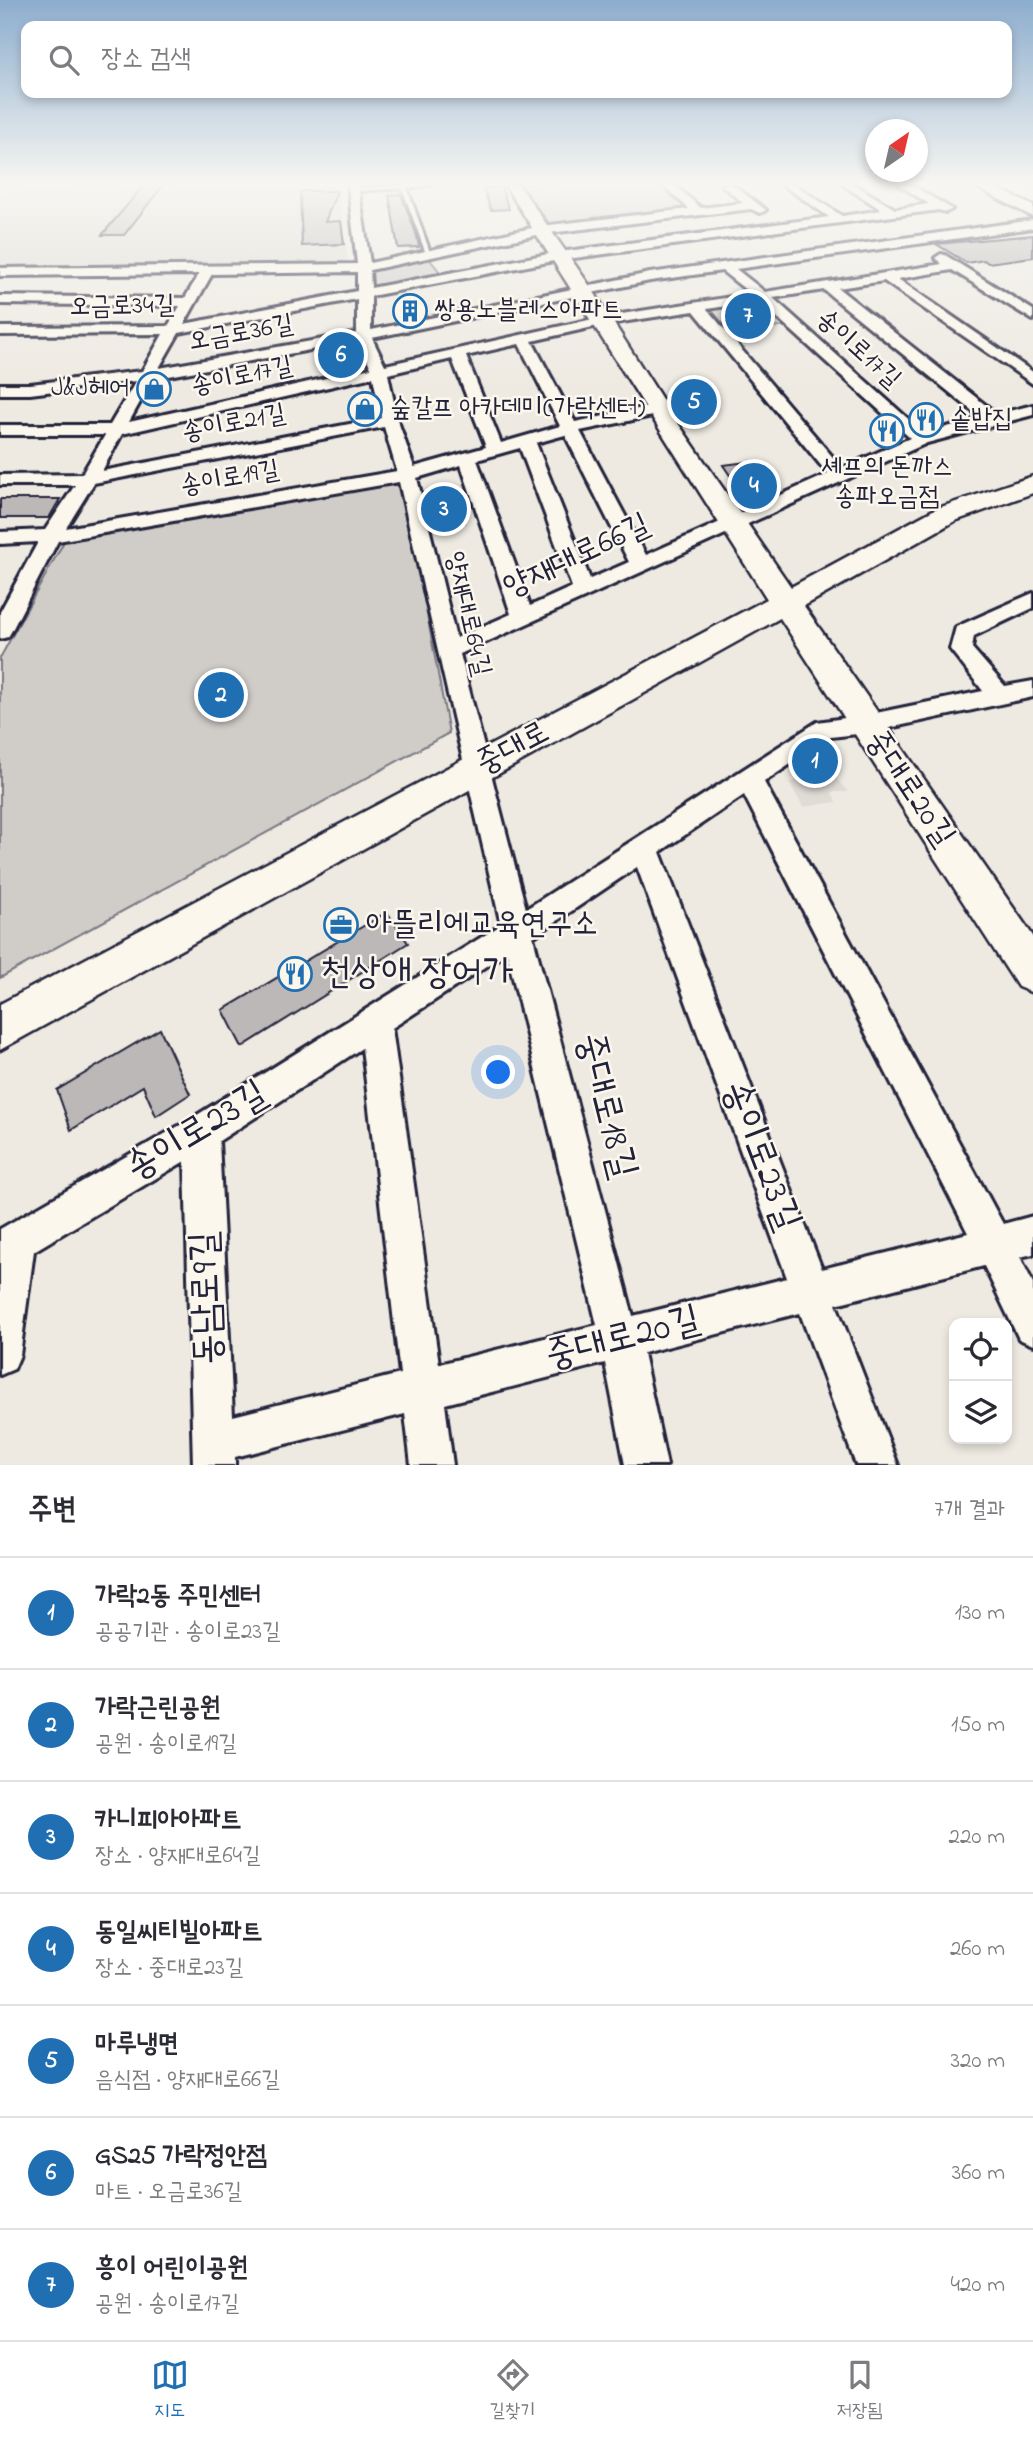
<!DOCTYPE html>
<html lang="ko">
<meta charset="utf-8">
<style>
:root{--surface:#fff;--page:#f7f7f7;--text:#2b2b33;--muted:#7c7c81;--line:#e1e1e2;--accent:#1f6fb2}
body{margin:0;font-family:"Indie Flower","Poor Story",sans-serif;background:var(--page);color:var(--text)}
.controls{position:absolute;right:21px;bottom:21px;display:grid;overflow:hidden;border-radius:14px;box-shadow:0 4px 10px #0003}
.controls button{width:63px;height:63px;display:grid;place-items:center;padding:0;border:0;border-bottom:2px solid var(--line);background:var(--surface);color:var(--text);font:35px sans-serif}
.compass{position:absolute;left:865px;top:119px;width:63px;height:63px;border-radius:50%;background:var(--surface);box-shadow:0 4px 10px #0003;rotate:34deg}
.you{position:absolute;left:499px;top:1073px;width:24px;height:24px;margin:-18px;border:5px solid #fff;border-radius:50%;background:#1a73e8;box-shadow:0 0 0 10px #1a73e833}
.badge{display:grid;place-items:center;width:46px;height:46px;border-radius:50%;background:var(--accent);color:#fff;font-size:23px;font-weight:700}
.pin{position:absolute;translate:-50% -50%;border:4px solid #fff;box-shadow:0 2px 7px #0006}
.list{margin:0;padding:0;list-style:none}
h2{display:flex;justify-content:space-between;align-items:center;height:91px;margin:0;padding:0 28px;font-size:30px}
h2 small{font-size:23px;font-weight:400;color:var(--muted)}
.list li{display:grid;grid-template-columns:46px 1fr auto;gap:21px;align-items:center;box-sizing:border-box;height:112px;padding:0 28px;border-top:2px solid var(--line)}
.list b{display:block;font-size:26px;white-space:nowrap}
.list p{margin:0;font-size:23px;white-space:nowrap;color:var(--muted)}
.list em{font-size:23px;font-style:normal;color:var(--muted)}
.icon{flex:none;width:38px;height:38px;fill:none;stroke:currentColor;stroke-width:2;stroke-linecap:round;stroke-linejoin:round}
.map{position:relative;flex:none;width:1033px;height:1465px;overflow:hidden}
.search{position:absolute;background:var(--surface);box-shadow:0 4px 10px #0003;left:21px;right:21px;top:21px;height:77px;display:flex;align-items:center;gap:18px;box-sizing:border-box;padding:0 24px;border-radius:14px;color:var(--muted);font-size:26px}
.sheet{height:875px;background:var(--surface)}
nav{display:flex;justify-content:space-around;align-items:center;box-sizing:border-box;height:98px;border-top:2px solid var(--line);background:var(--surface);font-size:19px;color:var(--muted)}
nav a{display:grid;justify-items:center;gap:4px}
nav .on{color:var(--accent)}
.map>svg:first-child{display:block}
.built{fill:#dfdbd5}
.green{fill:#d0cdc9;stroke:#797882;stroke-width:2}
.building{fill:#bcb8b8;stroke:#22223b;stroke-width:2}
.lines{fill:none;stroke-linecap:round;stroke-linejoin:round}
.lane-casing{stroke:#22223b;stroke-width:6}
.street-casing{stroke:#22223b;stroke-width:6}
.secondary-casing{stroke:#22223b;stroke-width:5}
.lane{fill:#fbf7ec;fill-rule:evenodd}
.street{fill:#fbf7ec;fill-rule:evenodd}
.secondary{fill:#fbf7ec;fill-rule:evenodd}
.labels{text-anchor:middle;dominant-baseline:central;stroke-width:5;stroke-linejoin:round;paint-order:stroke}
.far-street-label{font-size:26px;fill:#22223b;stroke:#fbf7ec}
.far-poi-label{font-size:26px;fill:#22223b;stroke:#fbf7ec;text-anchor:start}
.street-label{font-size:32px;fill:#22223b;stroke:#fbf7ec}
.poi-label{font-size:32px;fill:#22223b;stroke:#fbf7ec;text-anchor:start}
.near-poi-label{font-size:38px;fill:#22223b;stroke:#fbf7ec;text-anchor:start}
.near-street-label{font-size:38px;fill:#22223b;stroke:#fbf7ec}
</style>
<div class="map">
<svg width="1033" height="1465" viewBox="0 0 1033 1465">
<rect width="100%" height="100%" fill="#eeeae2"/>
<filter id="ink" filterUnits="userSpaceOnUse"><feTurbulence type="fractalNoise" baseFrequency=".0143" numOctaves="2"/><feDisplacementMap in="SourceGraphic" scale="14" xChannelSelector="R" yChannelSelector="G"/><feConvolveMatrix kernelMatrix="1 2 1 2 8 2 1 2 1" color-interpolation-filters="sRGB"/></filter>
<g filter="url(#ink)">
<path class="built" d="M258,185H338L348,263L0,267V191L161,189Z
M835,777L848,792H832L836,802L803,807L789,782Z"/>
<path class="green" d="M519,185H660L690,211L551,225Z
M427,256L444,277L369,292L370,269Z
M761,299L788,326L731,333L709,307Z
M402,480L449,733L0,978V658L66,538Z"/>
<path class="building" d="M144,185H157L161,188L124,235H102Z
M501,187L509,209L491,210L483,188Z
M300,191H337L325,222L341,221L344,244L302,246Z
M401,194L417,236L419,247L398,248L389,195Z
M1033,235V257L988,263L984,260L967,263L936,244Z
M755,461L776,493L764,496V499L748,502L723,465Z
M458,493L465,522L431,526L424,496Z
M0,499H60L49,518H0Z
M387,912L408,943L242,1047L223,1010Z
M160,1029L190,1094L156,1116L143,1086L71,1130L57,1090Z"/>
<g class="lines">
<g class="lane-casing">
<path id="lane" d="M405,185H431L407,188L431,255L426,254L402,188L354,191L351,189Z"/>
</g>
<g class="street-casing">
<path id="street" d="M348,185H358L370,263L541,226L689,209L663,185H674L701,208L743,203L722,185H733L766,210L760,213L751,209L541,234L370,270L371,288L559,252L829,217L783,185H795L842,216L882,210L843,185H855L895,209L929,204L899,185H911L952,209L946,212L939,210L559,260L371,296V330L650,273L1033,220V228L736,269L765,292L942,264L935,258L941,254L945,255L1033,310V320L952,270L898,279L1033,372V384L884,281L838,288L997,414L1033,405V415L927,443L460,654L526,909L817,722L866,715L983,691L950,649L956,627L1033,593V608L974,636L972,648L1005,686L1033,681V697L866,733L831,737L764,782L1003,1224L1033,1216V1254L1020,1257L1033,1283V1345L1019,1339L984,1266L836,1304L898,1465H856L800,1313L643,1353L667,1465H625L605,1363L445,1404L453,1465H411L405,1414L235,1457V1465H193L185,1161L34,1251L20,1355L14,1369L0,1375V1229L189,1120L501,925L399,482L58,541L11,632L8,637L0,639V612L38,542L0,544V532L45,530L75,485H0V475L82,474L105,435H0V425H110L136,381L30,394H0V384H30L142,371L163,334L0,335V327L168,326L180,306L0,304V296L185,298L199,274L0,276V268L357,264ZM722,271L751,294L602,317L385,365L372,338L650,281ZM357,272V291L184,324L212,274ZM824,290L981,418L924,433L773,298ZM357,299V333L159,368L179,333ZM759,301L910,438L842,468L707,309ZM694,311L828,474L646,555L580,431L657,415L665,410L657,405L575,422L532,341L602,325ZM359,341L371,368L129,422L153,379ZM519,344L560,426L501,443L466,356ZM452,359L486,447L414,467L398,421L388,374ZM373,377L381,418L102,471L122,434ZM384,427L397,471L66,528L94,483ZM565,435L629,562L590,579L536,443ZM520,448L572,587L530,606L477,460ZM461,465L511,614L456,638L417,478ZM744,795L968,1233L822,1269L660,852ZM637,867L787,1278L633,1316L533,937ZM507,953L597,1325L439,1364L392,1028ZM362,1048L400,1374L233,1416L219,1141Z"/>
</g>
<g class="secondary-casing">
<path id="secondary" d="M505,185H519L592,289L669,410L791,587L935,509L1033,476V493L955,521L804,606L1033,936V993L1018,987L780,618L0,1050V1004L767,599Z
M972,185H991L1033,206V217Z"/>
</g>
<use href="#lane" class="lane"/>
<use href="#street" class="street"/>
<use href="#secondary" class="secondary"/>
</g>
</g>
<linearGradient id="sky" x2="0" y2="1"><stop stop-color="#8dadce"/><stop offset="0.47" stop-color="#f7f6f2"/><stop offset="1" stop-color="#f7f6f2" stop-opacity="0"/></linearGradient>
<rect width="1033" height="390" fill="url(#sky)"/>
<defs>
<g id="building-ring" transform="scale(1.75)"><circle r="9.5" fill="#fbf7ec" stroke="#1f6fb2" stroke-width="1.5"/><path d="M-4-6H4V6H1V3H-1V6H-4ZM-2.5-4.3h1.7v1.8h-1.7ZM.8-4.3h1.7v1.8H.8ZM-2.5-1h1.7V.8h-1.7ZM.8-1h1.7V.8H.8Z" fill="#1f6fb2"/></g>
<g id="shop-ring" transform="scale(1.75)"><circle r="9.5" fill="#fbf7ec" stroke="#1f6fb2" stroke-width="1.5"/><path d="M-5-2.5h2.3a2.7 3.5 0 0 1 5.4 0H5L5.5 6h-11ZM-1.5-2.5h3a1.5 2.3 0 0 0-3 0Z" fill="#1f6fb2"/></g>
<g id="restaurant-ring" transform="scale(1.75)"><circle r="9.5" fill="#fbf7ec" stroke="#1f6fb2" stroke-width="1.5"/><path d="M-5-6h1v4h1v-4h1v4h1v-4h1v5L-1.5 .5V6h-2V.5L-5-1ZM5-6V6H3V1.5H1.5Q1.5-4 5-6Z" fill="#1f6fb2"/></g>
<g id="office-ring" transform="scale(1.75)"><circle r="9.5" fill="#fbf7ec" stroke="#1f6fb2" stroke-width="1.5"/><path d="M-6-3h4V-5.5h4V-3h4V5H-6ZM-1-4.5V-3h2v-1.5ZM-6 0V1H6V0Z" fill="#1f6fb2"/></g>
</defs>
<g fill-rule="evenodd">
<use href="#building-ring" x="410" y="311"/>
<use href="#shop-ring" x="154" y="389"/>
<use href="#shop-ring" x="365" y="409"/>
<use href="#restaurant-ring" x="926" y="420"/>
<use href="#restaurant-ring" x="887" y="431"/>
<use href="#office-ring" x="341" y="925"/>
<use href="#restaurant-ring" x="295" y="974"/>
</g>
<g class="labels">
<g class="far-street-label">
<text transform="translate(122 307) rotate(-1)">오금로34길</text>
<text transform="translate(241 334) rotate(-10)">오금로36길</text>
<text transform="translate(858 350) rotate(42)">송이로17길</text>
<text transform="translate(242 377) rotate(-12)">송이로17길</text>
<text transform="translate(234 424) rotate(-11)">송이로21길</text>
<text transform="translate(230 479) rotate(-10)">송이로19길</text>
<text transform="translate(467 614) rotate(77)">양재대로64길</text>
</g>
<g class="far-poi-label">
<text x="434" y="311">쌍용노블레스아파트</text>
<text x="130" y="389" text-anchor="end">J&amp;J헤어</text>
<text x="390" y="409">숲칼프 아카데미(가락센터)</text>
<text x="950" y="420">솥밥집</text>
<text x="887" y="468" text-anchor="middle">셰프의 돈까스<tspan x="887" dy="30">송파오금점</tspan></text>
</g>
<g class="street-label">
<text transform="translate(577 557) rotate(-25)">양재대로66길</text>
<text transform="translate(513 749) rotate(-28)">중대로</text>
<text transform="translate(909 789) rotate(56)">중대로20길</text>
</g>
<g class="poi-label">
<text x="366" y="925">아뜰리에교육연구소</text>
</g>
<g class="near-poi-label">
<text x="320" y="974">천상애 장어가</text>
</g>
<g class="near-street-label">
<text transform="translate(605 1106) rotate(76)">중대로18길</text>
<text transform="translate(197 1132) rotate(-31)">송이로23길</text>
<text transform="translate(760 1156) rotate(69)">송이로23길</text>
<text transform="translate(208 1298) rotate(-92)">동남로9길</text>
<text transform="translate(623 1339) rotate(-14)">중대로20길</text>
</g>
</g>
</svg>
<div class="controls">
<button><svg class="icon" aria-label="locate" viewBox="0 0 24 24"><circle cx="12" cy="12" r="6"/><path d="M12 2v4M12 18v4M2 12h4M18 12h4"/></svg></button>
<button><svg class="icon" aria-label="layers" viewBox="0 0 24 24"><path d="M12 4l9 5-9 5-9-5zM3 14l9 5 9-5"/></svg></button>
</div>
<svg class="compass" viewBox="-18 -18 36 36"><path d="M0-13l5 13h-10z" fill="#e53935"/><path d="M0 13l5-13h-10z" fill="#7c7c81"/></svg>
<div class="you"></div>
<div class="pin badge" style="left:815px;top:761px">1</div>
<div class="pin badge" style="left:221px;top:695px">2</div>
<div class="pin badge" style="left:444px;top:509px">3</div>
<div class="pin badge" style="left:754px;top:486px">4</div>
<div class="pin badge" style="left:694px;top:402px">5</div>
<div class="pin badge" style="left:341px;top:355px">6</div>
<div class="pin badge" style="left:748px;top:316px">7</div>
<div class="search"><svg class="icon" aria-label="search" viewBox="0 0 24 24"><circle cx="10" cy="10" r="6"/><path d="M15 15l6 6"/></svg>장소 검색</div>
</div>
<section class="sheet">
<h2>주변<small>7개 결과</small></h2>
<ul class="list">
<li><span class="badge">1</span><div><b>가락2동 주민센터</b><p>공공기관 · 송이로23길</p></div><em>130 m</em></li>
<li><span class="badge">2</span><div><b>가락근린공원</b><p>공원 · 송이로19길</p></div><em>150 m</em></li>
<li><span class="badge">3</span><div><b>카니피아아파트</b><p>장소 · 양재대로64길</p></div><em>220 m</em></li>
<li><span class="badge">4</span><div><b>동일씨티빌아파트</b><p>장소 · 중대로23길</p></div><em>260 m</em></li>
<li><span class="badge">5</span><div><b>마루냉면</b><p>음식점 · 양재대로66길</p></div><em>320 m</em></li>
<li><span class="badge">6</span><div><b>GS25 가락정안점</b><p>마트 · 오금로36길</p></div><em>360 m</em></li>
<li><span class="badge">7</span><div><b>흥이 어린이공원</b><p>공원 · 송이로17길</p></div><em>420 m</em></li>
</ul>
</section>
<nav>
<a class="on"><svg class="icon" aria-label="map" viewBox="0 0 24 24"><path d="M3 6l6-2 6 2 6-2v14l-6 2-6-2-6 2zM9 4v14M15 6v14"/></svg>지도</a>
<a><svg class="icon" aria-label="directions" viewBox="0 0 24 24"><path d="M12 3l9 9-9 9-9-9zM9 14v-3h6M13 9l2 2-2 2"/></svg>길찾기</a>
<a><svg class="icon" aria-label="saved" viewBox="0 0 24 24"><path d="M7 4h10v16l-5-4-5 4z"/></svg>저장됨</a>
</nav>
